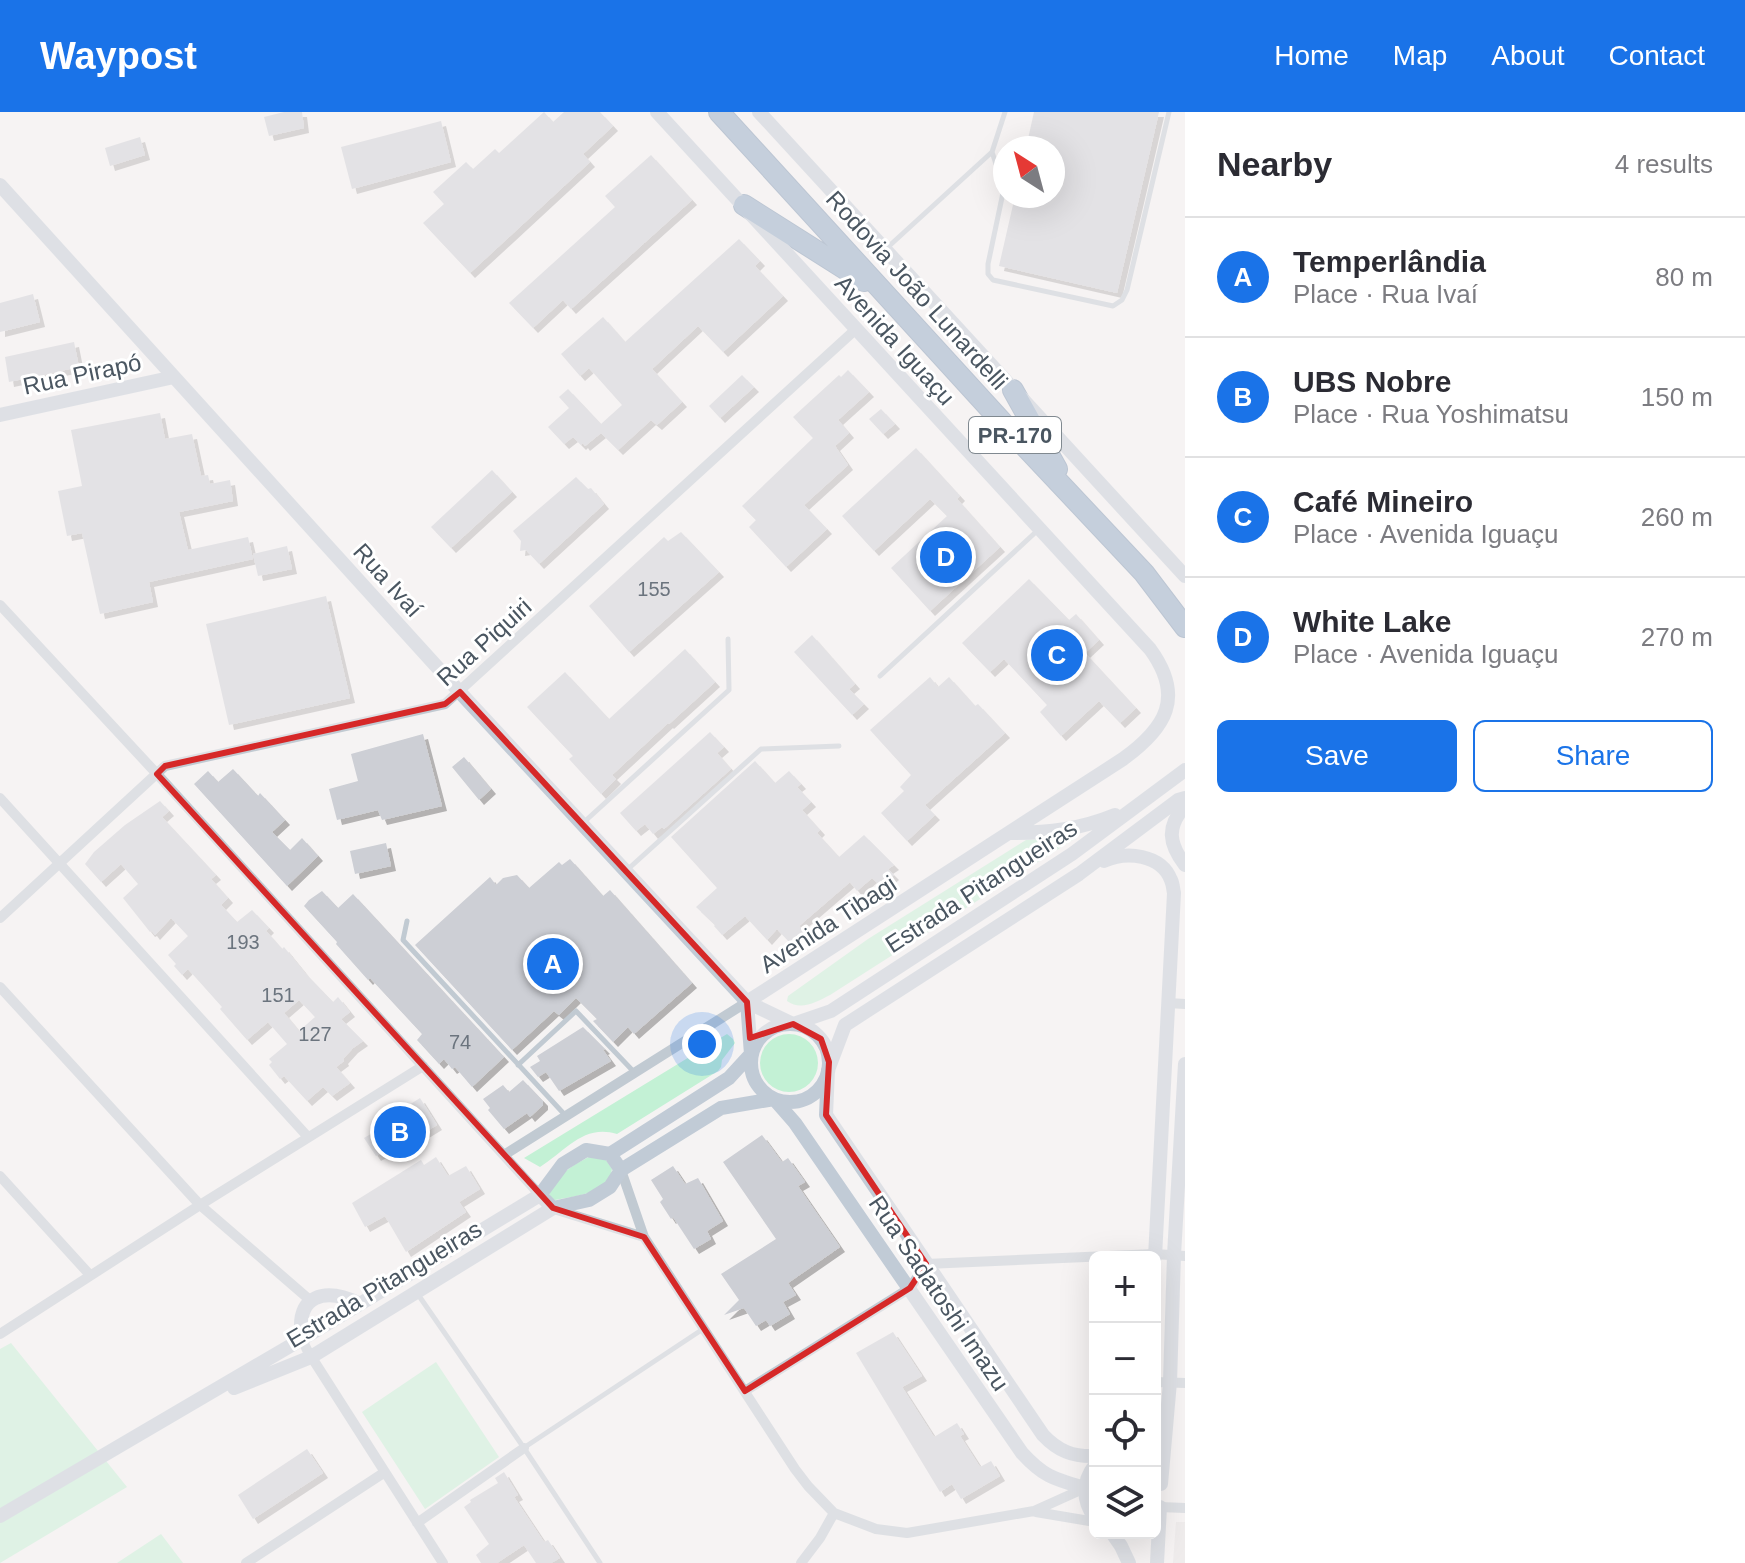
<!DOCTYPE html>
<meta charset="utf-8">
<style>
:root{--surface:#fff;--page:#f7f7f7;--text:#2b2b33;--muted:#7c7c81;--line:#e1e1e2;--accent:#1a73e8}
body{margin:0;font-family:Helvetica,sans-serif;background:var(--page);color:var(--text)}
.controls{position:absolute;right:24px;bottom:24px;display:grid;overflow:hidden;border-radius:12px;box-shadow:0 8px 32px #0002}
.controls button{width:72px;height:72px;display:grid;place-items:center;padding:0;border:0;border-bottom:2px solid var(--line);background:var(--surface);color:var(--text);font:40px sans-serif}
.compass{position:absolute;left:993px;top:24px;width:72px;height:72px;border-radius:50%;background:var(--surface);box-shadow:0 8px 32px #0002;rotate:324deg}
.you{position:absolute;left:702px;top:932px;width:28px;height:28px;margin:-20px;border:6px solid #fff;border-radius:50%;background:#1a73e8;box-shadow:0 0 0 12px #1a73e833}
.badge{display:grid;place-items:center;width:52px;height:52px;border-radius:50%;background:var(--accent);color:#fff;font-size:26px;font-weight:700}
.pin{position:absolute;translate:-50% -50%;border:4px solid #fff;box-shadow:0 2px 8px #0006}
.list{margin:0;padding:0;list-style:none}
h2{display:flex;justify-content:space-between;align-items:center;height:104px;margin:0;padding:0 32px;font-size:34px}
h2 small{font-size:26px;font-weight:400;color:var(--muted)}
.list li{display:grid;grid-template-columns:52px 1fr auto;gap:24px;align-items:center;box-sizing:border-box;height:120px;padding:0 32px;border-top:2px solid var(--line)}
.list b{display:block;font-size:30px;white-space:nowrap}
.list p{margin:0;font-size:26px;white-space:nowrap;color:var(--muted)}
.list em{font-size:26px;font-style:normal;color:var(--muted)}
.actions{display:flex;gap:16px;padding:24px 32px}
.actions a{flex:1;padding:18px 0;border:2px solid var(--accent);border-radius:12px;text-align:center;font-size:28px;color:var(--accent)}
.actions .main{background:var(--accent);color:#fff}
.icon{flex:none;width:44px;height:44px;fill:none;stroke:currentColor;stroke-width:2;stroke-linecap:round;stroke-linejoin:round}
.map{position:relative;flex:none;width:1185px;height:1451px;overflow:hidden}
header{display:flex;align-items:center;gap:48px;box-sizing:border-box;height:112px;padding:0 40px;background:var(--accent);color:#fff}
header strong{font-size:38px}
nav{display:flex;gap:44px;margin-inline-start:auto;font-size:28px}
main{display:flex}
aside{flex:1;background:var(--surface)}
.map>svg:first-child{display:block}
.education{fill:#e6e4e5}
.green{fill:#c3f1d5}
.building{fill:#cdcfd5;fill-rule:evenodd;filter:url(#shadow)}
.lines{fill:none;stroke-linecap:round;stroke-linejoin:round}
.highway-casing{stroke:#7690ad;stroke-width:22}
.lane{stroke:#c1cad2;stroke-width:5}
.street{stroke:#c1cad2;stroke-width:10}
.secondary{stroke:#c1cbd6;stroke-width:14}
.highway{stroke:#8ba5c1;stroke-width:20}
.marked{fill:none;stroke:#d62828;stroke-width:6;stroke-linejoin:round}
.labels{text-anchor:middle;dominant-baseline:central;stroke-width:6;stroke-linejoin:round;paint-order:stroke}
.number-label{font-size:20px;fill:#6b747e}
.shield{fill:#fff;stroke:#808990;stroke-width:2}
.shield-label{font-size:22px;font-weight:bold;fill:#4a5661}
.street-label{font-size:24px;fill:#4a5661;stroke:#fff}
</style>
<header>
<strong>Waypost</strong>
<nav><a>Home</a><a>Map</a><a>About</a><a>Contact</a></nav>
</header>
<main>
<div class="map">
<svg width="1185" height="1451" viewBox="0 0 1185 1451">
<defs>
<filter id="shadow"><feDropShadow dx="5" dy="5" stdDeviation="0" flood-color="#0004"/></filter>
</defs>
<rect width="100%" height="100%" fill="#f5f3f3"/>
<path class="education" d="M1176,1410H1185V1451H1173Z"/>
<path class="green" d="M1073,725L1074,727L830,883C816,890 801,899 787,889L788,884L868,827L1026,728Z
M760 951a29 29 0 1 1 58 0a29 29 0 1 1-58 0Z
M727,922L733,927L735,931L722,948L721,955L718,959L617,1022C583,1012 566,1039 540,1055L524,1046Z
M591,1044L604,1045L612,1057C609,1082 575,1084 555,1088L551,1086L549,1082C560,1061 570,1054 591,1044Z
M11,1231L127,1375L0,1451V1237Z
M436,1250L499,1345L425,1397L362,1300Z
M161,1422L183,1451H117Z"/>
<path class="building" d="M284,0H302L304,16L269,24L264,5Z
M544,0L553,10L564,0H600L613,14L583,42L590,50L470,161L423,111L444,92L433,80L466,50L473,57L495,37L499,41Z
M1034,0H1159L1117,181L999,154L1015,84H1053V36H1026Z
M441,9L451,50L352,77L341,35Z
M140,25L145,43L110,54L105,36Z
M651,43L692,88L571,197L563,188L533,216L509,191L615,95L605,84Z
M739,127L760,149L755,154L783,184L723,240L698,214L652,257L682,290L657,313L651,308L618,338L601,321L585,334L583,331L581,333L573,325L564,332L548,315L569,296L559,285L568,277L601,312L622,293L589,256L580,264L561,242L603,205L625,230Z
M33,182L40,210L0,220V191Z
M74,230L79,255L9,270L5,245Z
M848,258L869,280L838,308L849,321L835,334L848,353L804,393L827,417L786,455L749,415L756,408L742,394L813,326L793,305L839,263L841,265Z
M742,263L754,275L720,306L709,294Z
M881,297L895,312L883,322L869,307Z
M160,301L165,327L192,322L201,364L208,363L210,372L230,368L233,389L179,400L188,438L248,425L253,447L149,470L153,490L100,502L82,421L67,424L58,379L82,374L71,318Z
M916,336L960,384L957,387L1000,435L930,499L891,456L947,404L930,387L874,439L842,404Z
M492,358L512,380L451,436L431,415Z
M576,365L588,377L591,376L604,392L539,452L526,438L520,439L521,429L513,419Z
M681,420L719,460L629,540L589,494L664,425L668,429Z
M287,434L292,457L258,464L253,442Z
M1029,467L1069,508L1076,502L1099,528L1085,541L1136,596L1120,611L1099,589L1061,624L1040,600L1047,593L1004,547L990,560L962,531Z
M326,484L350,586L229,613L206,512Z
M812,523L855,572L849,577L864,592L852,603L794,540Z
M685,537L715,570L669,612L668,611L612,663L616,667L601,682L569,647L573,644L527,595L565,560L609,607Z
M930,565L938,575L949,565L975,594L978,592L1005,621L925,693L935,703L907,729L881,701L904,679L900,675L911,663L870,618Z
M710,620L724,635L717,641L731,657L664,717L662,715L653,722L645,712L636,719L620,701Z
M423,622L442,694L382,708L378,698L337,708L329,677L358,669L351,642Z
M464,645L491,677L479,688L452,655Z
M755,649L775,671L789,659L801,672L797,675L811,690L802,698L820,718L817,721L839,745L864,723L894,753L888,757L894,763L881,774L872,766L857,779L850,770L799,814L807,821L790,831L777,817L767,828L745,804L722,823L714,814L715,813L696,795L717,776L671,725Z
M233,657L258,684L260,681L285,708L272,720L290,738L302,726L318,744L287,774L194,672L208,659L218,670Z
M160,689L169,699L162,705L216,763L211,767L228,786L221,793L237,810L252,798L269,816L266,819L282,837L284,835L305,861L333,890L338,885L350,900L341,907L363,929L353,936L343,947L344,949L336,955L350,971L332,984L323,975L307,989L284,964L280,967L269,953L272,950L269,947L287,932L268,910L247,928L220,897L222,895L188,857L182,863L174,854L176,852L168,843L188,824L171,806L155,823L152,819L150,820L123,786L138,772L121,752L101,770L85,752L94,740L125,713ZM299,888L315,905L299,919L284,901Z
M386,731L391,754L355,762L350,739Z
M570,747L603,784L610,778L692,871L634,922L628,915L613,930L593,909L597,907L576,886L559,903L554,899L512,938L415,833L490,765L496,773L503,766L517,763L529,776L559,750L562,753Z
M322,779L338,796L353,782L504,945L472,975L455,955L452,957L444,947L439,952L417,928L422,922L370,866L368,868L336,832L337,830L304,794L309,788Z
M583,915L605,937L603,938L611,949L559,979L546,960L538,965L530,955L540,949L537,944Z
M523,968L543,989V993L530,1005L527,1001L504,1017L488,998L490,996L483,987L503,973L509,980Z
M420,986L437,1013L393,1040L390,1036L376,1044L364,1026L384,1014L382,1010Z
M762,1023L782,1050L788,1046L805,1070L798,1074L840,1135L788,1171L796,1183L783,1190L790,1202L770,1214L766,1208L756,1214L744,1196L724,1203L739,1188L721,1162L776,1127L723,1050Z
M436,1045L448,1064L466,1054L480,1077L459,1090L466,1100L406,1140L385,1104L365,1115L352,1091L421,1048L424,1053Z
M673,1054L685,1072L698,1066L723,1109L707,1119L711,1127L694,1137L673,1105L671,1107L660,1090L663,1087L651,1068Z
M893,1220L922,1264L902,1275L934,1325L957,1311L964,1322L960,1324L980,1355L991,1349L1000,1364L961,1387L952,1372L940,1380L856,1241Z
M307,1337L323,1361L253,1407L238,1383Z
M504,1360L518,1383L514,1385L544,1430L548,1428L560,1446L551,1451H536L524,1433L497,1451H481L476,1443L489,1432L464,1395L471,1390L470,1388L498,1371L495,1366Z"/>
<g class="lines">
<g class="highway-casing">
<path id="highway" d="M719,0L1003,311L1144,461L1185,515
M744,93L864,169
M1013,278L1057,357"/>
</g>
<path class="lane" d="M992,40L1004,76L988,152V162L993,168L1113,194L1122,188L1127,178L1169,0
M888,135L992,40L1005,0
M880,564L1038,418
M583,711L729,578L728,527
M627,758L761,637L839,634
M407,809L403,828L565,1003
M518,953L576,899L634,960
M417,1181L524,1336L600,1451
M525,1335L703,1217"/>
<path class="street" d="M0,493L157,662L540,1083
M0,686L308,1025
M0,806L165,654L445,592L855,218
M0,875L200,1093L311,1189
M1168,891L1185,892
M504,1043L747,890
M621,1058L644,1125L795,1357L808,1374L834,1401L876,1417L907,1421L1034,1399L1085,1376
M0,1064L90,1163
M554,1097L644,1125
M0,1222L200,1093L423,954
M302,1227L307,1238L443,1451
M1155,1270L1185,1271
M745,1279L910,1176L926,1152L1155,1142L1185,1144
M1160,1395L1185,1396
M1036,1400L1095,1410
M417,1411L524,1336
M246,1451L385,1360
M801,1451L820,1426L834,1401"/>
<path class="secondary" d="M657,0L1150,537C1185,585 1166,616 1123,647L747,890
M759,0L1185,464
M0,73L467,588L747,890L793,912L831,899L1072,742L1185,658
M0,303L174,265
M1185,694C1166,715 1169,732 1185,753
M1011,721C1048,721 1081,717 1115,703
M1104,749C1126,739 1161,742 1171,768C1173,772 1173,777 1174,781L1155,1145
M751 951a39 39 0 1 1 78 0a39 39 0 1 1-78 0Z
M586,1038L610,1042L621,1058L610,1075L589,1088L553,1096L540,1083L563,1052Z
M610,1042L729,966L751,942L747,890
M621,1058L721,996L774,987L795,1011L1022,1341C1044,1365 1054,1367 1085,1376
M302,1227C295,1182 325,1175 360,1192
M234,1276L311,1245L553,1096
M1095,1344C1073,1345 1058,1339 1043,1323L826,1003L828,958L845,913L1079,762L1178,688L1185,686
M1095,1353C1082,1370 1082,1388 1095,1406
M1161,1372L1170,1270L1174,1143L1185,952
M0,1404L302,1227L540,1083
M1112,1421L1121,1434L1129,1451
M1157,1451L1160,1395"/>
<use href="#highway" class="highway"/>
</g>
<path d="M0 0H1185V1451H0ZM460,580L747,890L750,926L793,912L821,927L829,950L826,1003L926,1152L910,1176L745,1279L644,1125L553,1096L157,662L165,654L445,592Z" fill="#f5f3f3" fill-opacity=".55" fill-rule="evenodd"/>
<path class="marked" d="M460,580L747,890L750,926L793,912L821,927L829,950L826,1003L926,1152L910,1176L745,1279L644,1125L553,1096L157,662L165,654L445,592Z"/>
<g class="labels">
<g class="number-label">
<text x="654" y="477">155</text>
<text x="243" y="830">193</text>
<text x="278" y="883">151</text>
<text x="315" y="922">127</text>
<text x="460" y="930">74</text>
</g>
<rect class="shield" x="969" y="305" width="92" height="36" rx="6"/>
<g class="shield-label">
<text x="1015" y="323">PR-170</text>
</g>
<g class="street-label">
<text transform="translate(917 178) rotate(48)">Rodovia João Lunardelli</text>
<text transform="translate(895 228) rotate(48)">Avenida Iguaçu</text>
<text transform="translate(82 262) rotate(-12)">Rua Pirapó</text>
<text transform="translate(388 468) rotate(48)">Rua Ivaí</text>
<text transform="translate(484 530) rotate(-42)">Rua Piquiri</text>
<text transform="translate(981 774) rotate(-33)">Estrada Pitangueiras</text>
<text transform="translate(828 812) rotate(-33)">Avenida Tibagi</text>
<text transform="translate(384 1172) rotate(-31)">Estrada Pitangueiras</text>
<text transform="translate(939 1181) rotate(56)">Rua Sadatoshi Imazu</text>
</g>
</g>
</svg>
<div class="controls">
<button>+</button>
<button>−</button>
<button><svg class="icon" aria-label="locate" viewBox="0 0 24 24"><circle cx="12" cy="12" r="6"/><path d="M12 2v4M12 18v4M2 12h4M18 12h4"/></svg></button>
<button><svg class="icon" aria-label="layers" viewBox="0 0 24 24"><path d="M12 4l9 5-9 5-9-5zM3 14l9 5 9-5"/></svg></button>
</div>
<svg class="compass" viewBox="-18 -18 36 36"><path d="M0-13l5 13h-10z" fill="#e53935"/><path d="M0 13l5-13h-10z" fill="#7c7c81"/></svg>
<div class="you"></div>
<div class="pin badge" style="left:553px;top:852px">A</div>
<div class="pin badge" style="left:400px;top:1020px">B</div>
<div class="pin badge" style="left:1057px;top:543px">C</div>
<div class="pin badge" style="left:946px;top:445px">D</div>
</div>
<aside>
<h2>Nearby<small>4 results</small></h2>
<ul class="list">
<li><span class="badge">A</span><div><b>Temperlândia</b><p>Place · Rua Ivaí</p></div><em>80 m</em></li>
<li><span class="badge">B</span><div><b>UBS Nobre</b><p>Place · Rua Yoshimatsu</p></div><em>150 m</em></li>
<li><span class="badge">C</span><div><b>Café Mineiro</b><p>Place · Avenida Iguaçu</p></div><em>260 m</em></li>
<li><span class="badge">D</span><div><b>White Lake</b><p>Place · Avenida Iguaçu</p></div><em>270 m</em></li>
</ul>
<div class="actions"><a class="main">Save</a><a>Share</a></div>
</aside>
</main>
